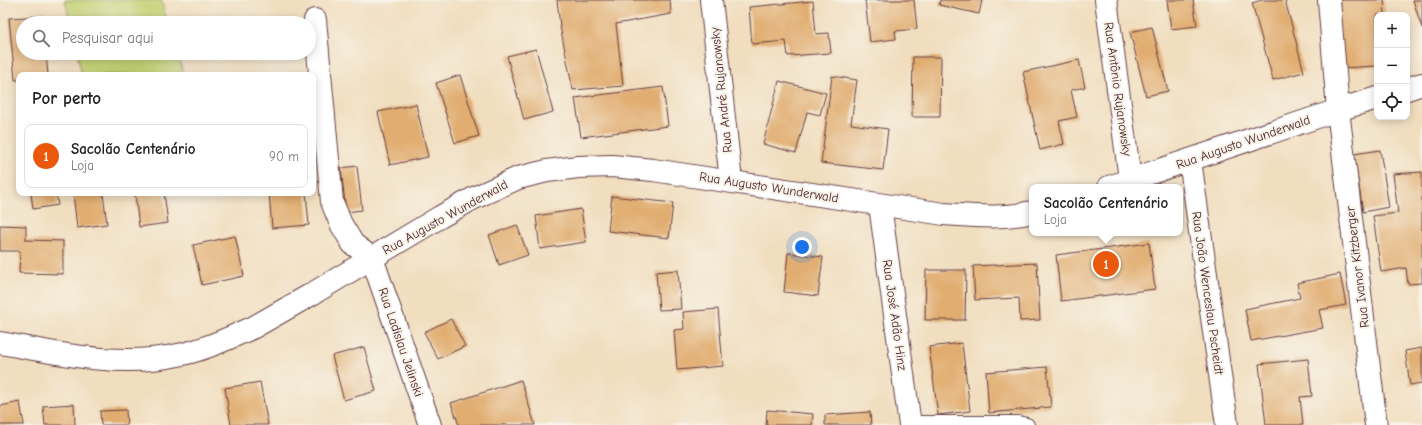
<!DOCTYPE html>
<html lang="pt">
<meta charset="utf-8">
<style>
:root{--surface:#fff;--page:#f6f6f6;--text:#202124;--muted:#757577;--line:#e0e0e0;--accent:#ea580c}
body{margin:0;font-family:"Comic Neue",sans-serif;background:var(--page);color:var(--text)}
.controls{position:absolute;right:12px;top:12px;display:grid;overflow:hidden;border-radius:8px;box-shadow:0 2px 10px #0003}
.controls button{width:36px;height:36px;display:grid;place-items:center;padding:0;border:0;border-bottom:1px solid var(--line);background:var(--surface);color:var(--text);font:20px sans-serif}
.you{position:absolute;left:802px;top:247px;width:14px;height:14px;margin:-10px;border:3px solid #fff;border-radius:50%;background:#1a73e8;box-shadow:0 0 0 6px #1a73e833}
.badge{display:grid;place-items:center;width:26px;height:26px;border-radius:50%;background:var(--accent);color:#fff;font-size:13px;font-weight:700}
.pin{position:absolute;translate:-50% -50%;border:2px solid #fff;box-shadow:0 1px 4px #0006}
.popup{position:absolute;left:1029px;top:184px;width:154px;height:52px;box-sizing:border-box;display:grid;place-content:center;border-radius:8px;background:var(--surface);filter:drop-shadow(0 1px 3px #0005);font-size:13px;white-space:nowrap;color:var(--muted)}
.popup b{font-size:15px;color:var(--text)}
.popup::after{content:'';position:absolute;left:50%;top:100%;margin-left:-8px;border:8px solid transparent;border-top-color:var(--surface)}
.list{margin:0;padding:0;list-style:none}
h2{display:flex;justify-content:space-between;align-items:center;height:52px;margin:0;padding:0 16px;font-size:17px}
h2 small{font-size:13px;font-weight:400;color:var(--muted)}
.list li{display:grid;grid-template-columns:26px 1fr auto;gap:12px;align-items:center;box-sizing:border-box;height:64px;margin:0 8px 8px;padding:0 8px;border:1px solid var(--line);border-radius:8px}
.list b{display:block;font-size:15px;white-space:nowrap}
.list p{margin:0;font-size:13px;white-space:nowrap;color:var(--muted)}
.list em{font-size:13px;font-style:normal;color:var(--muted)}
.icon{flex:none;width:22px;height:22px;fill:none;stroke:currentColor;stroke-width:2;stroke-linecap:round;stroke-linejoin:round}
.map{position:relative;flex:none;width:1422px;height:425px;overflow:hidden}
.search{position:absolute;background:var(--surface);box-shadow:0 2px 10px #0003;left:16px;top:16px;width:300px;height:44px;display:flex;align-items:center;gap:10px;box-sizing:border-box;padding:0 14px;border-radius:22px;color:var(--muted);font-size:15px}
.panel{position:absolute;background:var(--surface);box-shadow:0 2px 10px #0003;left:16px;top:72px;width:300px;height:124px;border-radius:8px}
.map>svg:first-child{display:block}
.green{fill:#c3d172;stroke:#86784e}
.building{fill:#e1ad71}
.lines{fill:none;stroke-linecap:round;stroke-linejoin:round}
.service-casing{stroke:#633c41;stroke-width:16}
.minor-casing{stroke:#633c41;stroke-width:24}
.secondary-casing{stroke:#633c41;stroke-width:24}
.service{stroke:#fff;stroke-width:14}
.minor{stroke:#fff;stroke-width:22}
.secondary{stroke:#fff;stroke-width:22}
.labels{text-anchor:middle;dominant-baseline:central;stroke-width:4;stroke-linejoin:round;paint-order:stroke}
.street-label{font-size:13px;fill:#4a1f2b;stroke:#f7f3e8}
</style>
<div class="map">
<svg width="1422" height="425" viewBox="0 0 1422 425">
<rect width="100%" height="100%" fill="#f7f3e8"/>
<filter id="ink" filterUnits="userSpaceOnUse"><feTurbulence type="fractalNoise" baseFrequency=".025" numOctaves="2"/><feDisplacementMap in="SourceGraphic" scale="8" xChannelSelector="R" yChannelSelector="G"/><feConvolveMatrix kernelMatrix="1 2 1 2 8 2 1 2 1" color-interpolation-filters="sRGB"/></filter>
<filter id="wash" filterUnits="userSpaceOnUse"><feTurbulence type="fractalNoise" baseFrequency=".012" numOctaves="4" result="noise"/><feDisplacementMap in="SourceGraphic" scale="16" xChannelSelector="R" yChannelSelector="G"/><feGaussianBlur stdDeviation="0.9" result="paint"/><feColorMatrix in="noise" values="0 0 0 0 0 0 0 0 0 0 0 0 0 0 0 0 0 1.4 0 .05"/><feComposite in="paint" operator="in"/></filter>
<g filter="url(#wash)">
<rect width="100%" height="100%" fill="#f1debf"/>
<path class="green" d="M65,0H161L168,23H70Z
M77,53H177L184,75H82Z"/>
<g id="blocks">
<path class="building" d="M557,0H670L671,14L616,24L623,86L573,90L560,26Z
M865,0H914L917,29L895,31L896,39L870,42Z
M940,0H982L979,14L939,5Z
M1167,0H1193L1197,26L1171,29Z
M1262,0H1285L1304,72L1273,80L1252,3Z
M1337,0H1384L1385,15H1377V66L1341,68Z
M1413,0H1422V28Z
M813,1L816,34L829,33L831,53L788,56L786,41L752,44L749,7Z
M43,16V23H23V53H46L48,75H19V80H15L9,18Z
M1152,27L1168,91L1146,96L1130,32Z
M536,49L553,112L524,120L507,56Z
M913,57H941L940,117H912Z
M1079,60L1085,87L1071,90L1077,117L1059,121L1064,144L1040,150L1023,72Z
M460,75L479,136L455,143L436,83Z
M832,76L857,80L851,124L888,129L883,170L821,163Z
M779,81L826,93L820,115L807,112L796,153L763,144Z
M663,87L668,126L581,137L575,98Z
M416,104L428,157L390,165L378,112Z
M1380,150L1389,207L1363,212L1354,154Z
M357,166L362,210L346,212L341,168Z
M1422,172V283L1408,284L1406,268L1381,272L1373,216L1398,213L1393,174Z
M31,193H56L58,205L33,209Z
M73,193H103L107,224L77,228Z
M135,193H164L168,223L139,227Z
M269,193H306L309,225L272,228Z
M612,196L673,203L669,238L608,231Z
M581,209L586,242L540,249L536,216Z
M0,225L26,226V240L63,241V274L19,273L20,251H0Z
M517,225L528,255L499,265L489,235Z
M235,236L244,276L202,285L193,245Z
M1149,243L1155,289L1061,301L1056,255Z
M788,253L823,257L818,296L784,292Z
M1037,263L1040,320L1020,321L1019,298L975,300L973,266Z
M678,270L681,309L659,310L656,272Z
M926,270H966L965,320H925Z
M1340,274L1346,305L1319,310L1323,328L1251,341L1245,309L1300,298L1297,283Z
M718,309L723,366L677,370L674,330L684,329L683,312Z
M451,319L465,346L438,359L424,332Z
M962,343L970,411L938,415L929,347Z
M364,347L376,391L344,400L332,356Z
M1422,348V383L1410,385L1405,351Z
M1308,359L1312,396L1300,397L1303,425H1266L1259,364Z
M1047,367L1051,407L989,413L986,372Z
M521,380L535,425H459L451,403Z
M260,382L268,425H231L225,388Z
M20,402L24,425H0V406Z
M74,404L75,425H45L43,406Z
M126,410L127,425H101L100,411Z
M767,410L813,414L812,425H766Z
M870,412L871,425H825V415Z"/>
</g>
</g>
<g filter="url(#ink)">
<use href="#blocks" fill-opacity="0" stroke="#633c41" stroke-width="1"/>
<g class="lines">
<g class="service-casing">
<path id="service" d="M909,423H1018L1027,425"/>
</g>
<g class="minor-casing">
<path id="minor" d="M711,0L731,181
M1106,0L1130,179
M1329,0L1338,110L1376,425
M315,20L332,202L341,224L353,244L372,258L430,425
M1190,160L1227,425
M880,205L910,425"/>
</g>
<g class="secondary-casing">
<path id="secondary" d="M1407,89L1422,84
M1109,187L1338,110L1377,98
M0,343C58,353 118,368 178,355C204,350 229,338 254,327L312,294L440,217L474,198L518,178L547,171L578,167L612,166L653,170L944,214C973,216 1004,219 1032,212"/>
</g>
<use href="#service" class="service"/>
<use href="#minor" class="minor"/>
<use href="#secondary" class="secondary"/>
</g>
</g>
<g class="labels">
<g class="street-label">
<text transform="translate(1118 89) rotate(82)">Rua Antônio Rujanowsky</text>
<text transform="translate(721 90) rotate(-96)">Rua André Rujanowsky</text>
<text transform="translate(1243 142) rotate(-19)">Rua Augusto Wunderwald</text>
<text transform="translate(769 187) rotate(9)">Rua Augusto Wunderwald</text>
<text transform="translate(445 217) rotate(-29)">Rua Augusto Wunderwald</text>
<text transform="translate(1357 267) rotate(-97)">Rua Ivanor Kitzberger</text>
<text transform="translate(1208 293) rotate(82)">Rua João Wenceslau Pscheidt</text>
<text transform="translate(895 315) rotate(82)">Rua José Adão Hinz</text>
<text transform="translate(401 342) rotate(71)">Rua Ladislau Jelinski</text>
</g>
</g>
</svg>
<div class="controls">
<button>+</button>
<button>−</button>
<button><svg class="icon" aria-label="locate" viewBox="0 0 24 24"><circle cx="12" cy="12" r="6"/><path d="M12 2v4M12 18v4M2 12h4M18 12h4"/></svg></button>
</div>
<div class="you"></div>
<div class="pin badge" style="left:1106px;top:264px">1</div>
<div class="popup"><b>Sacolão Centenário</b>Loja</div>
<div class="search"><svg class="icon" aria-label="search" viewBox="0 0 24 24"><circle cx="10" cy="10" r="6"/><path d="M15 15l6 6"/></svg>Pesquisar aqui</div>
<section class="panel">
<h2>Por perto<small></small></h2>
<ul class="list">
<li><span class="badge">1</span><div><b>Sacolão Centenário</b><p>Loja</p></div><em>90 m</em></li>
</ul>
</section>
</div>
